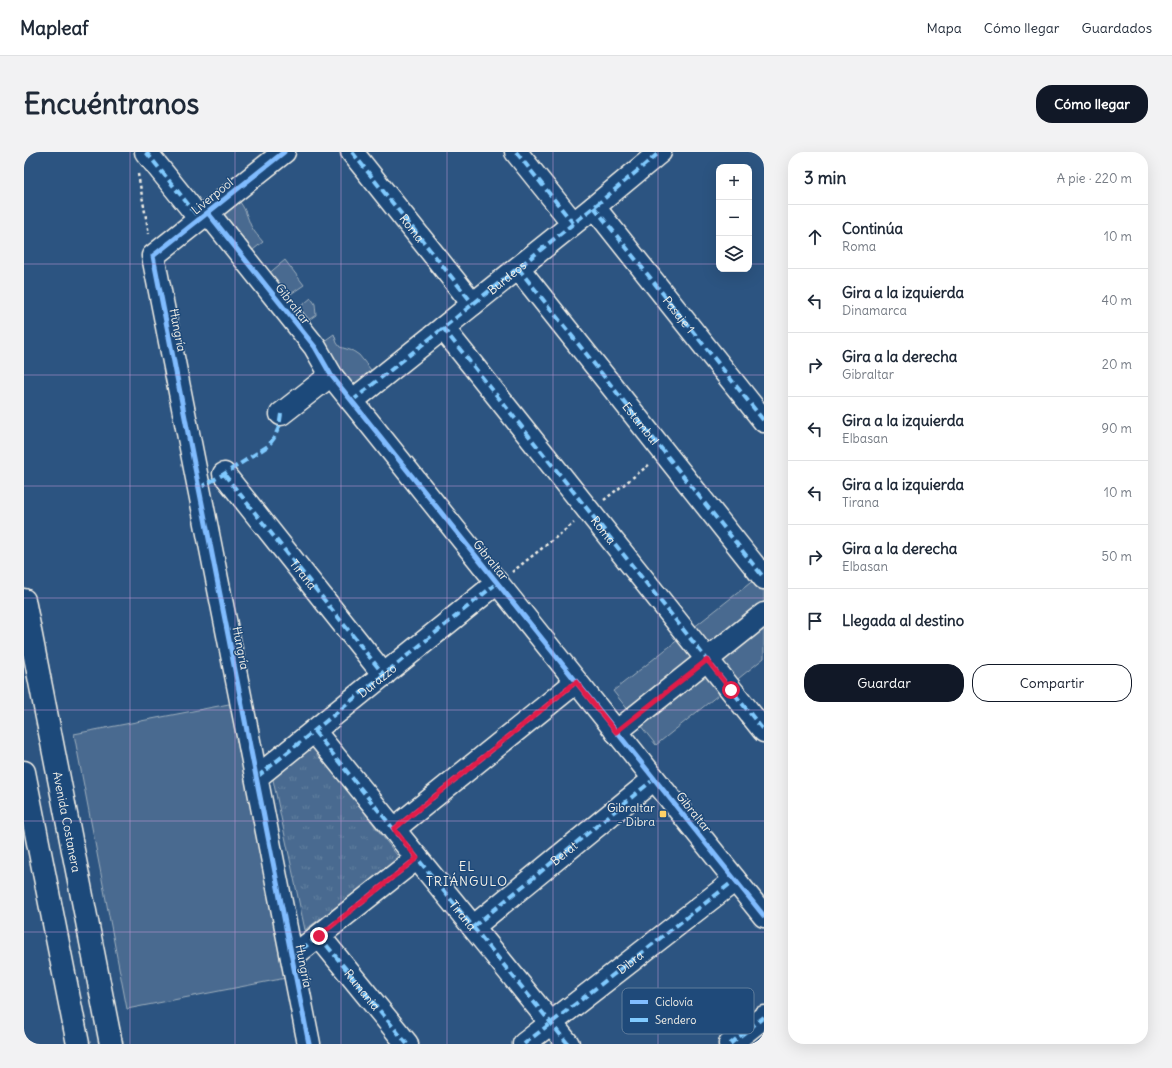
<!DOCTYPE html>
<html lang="es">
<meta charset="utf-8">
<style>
:root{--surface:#fff;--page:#f2f2f3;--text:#1f2937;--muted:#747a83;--line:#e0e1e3;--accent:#111827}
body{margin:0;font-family:Delius,sans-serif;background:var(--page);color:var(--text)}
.controls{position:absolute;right:12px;top:12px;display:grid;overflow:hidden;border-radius:8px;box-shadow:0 4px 16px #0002}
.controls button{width:36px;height:36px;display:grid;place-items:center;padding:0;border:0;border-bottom:1px solid var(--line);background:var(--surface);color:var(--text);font:20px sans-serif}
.stop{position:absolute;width:12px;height:12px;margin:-9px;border:3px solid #e11d48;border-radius:50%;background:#fff}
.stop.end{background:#e11d48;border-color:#fff;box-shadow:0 1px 4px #0008}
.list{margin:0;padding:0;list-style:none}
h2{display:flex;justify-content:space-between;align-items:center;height:52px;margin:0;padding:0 16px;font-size:17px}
h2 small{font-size:13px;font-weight:400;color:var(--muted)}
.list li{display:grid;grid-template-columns:26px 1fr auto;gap:12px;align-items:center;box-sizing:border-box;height:64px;padding:0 16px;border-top:1px solid var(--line)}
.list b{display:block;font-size:15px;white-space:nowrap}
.list p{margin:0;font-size:13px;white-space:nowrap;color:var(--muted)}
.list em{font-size:13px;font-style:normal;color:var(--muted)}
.actions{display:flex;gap:8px;padding:12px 16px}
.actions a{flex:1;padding:9px 0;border:1px solid var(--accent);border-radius:16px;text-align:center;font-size:14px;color:var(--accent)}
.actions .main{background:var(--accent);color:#fff}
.icon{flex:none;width:22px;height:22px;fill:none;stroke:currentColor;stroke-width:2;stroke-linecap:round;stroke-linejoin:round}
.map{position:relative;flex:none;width:740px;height:892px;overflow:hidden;border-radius:16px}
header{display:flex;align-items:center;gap:24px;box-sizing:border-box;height:56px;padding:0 20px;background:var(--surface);border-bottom:1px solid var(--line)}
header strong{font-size:19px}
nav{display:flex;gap:22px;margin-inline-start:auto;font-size:14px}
.intro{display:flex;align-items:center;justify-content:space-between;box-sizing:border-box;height:96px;padding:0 24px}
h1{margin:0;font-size:28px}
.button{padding:10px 18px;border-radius:16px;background:var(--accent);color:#fff;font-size:14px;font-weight:700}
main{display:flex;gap:24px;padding:0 24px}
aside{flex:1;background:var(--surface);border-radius:16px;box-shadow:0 4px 16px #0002}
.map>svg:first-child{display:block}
.grass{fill:#496b90;stroke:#9eaebc}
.park{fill:url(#park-tufts);stroke:#9eaebc}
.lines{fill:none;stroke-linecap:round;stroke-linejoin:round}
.minor-casing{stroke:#f4f1e8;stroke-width:25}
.major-casing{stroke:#f4f1e8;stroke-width:25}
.path{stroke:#f4f1e8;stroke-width:2.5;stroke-dasharray:3 3;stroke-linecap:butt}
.minor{stroke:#1f4a7a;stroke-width:22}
.major{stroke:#1f4a7a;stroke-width:22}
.quiet{stroke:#80caff;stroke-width:4;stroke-dasharray:8 4;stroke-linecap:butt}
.cycleway-casing{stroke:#1f4a7a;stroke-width:8}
.cycleway{stroke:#80bcff;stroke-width:5}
.route{stroke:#e11d48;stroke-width:5}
.grid{fill:none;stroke:#be98d6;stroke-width:1;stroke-opacity:0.55}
.poi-dot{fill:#ffd166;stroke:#1f4a7a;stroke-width:1.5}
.labels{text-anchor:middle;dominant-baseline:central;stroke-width:3;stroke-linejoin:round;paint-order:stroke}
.street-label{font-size:12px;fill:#f4f1e8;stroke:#1f4a7a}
.poi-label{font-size:12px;fill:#f4f1e8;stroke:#1f4a7a;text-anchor:end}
.neighbourhood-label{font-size:13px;letter-spacing:1px;fill:#f4f1e8;stroke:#1f4a7a}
.key{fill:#1f4a7a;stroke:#5f7c9b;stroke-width:1}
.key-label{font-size:11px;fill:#f4f1e8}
</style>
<header>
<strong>Mapleaf</strong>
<nav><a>Mapa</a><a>Cómo llegar</a><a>Guardados</a></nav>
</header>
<div class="intro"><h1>Encuéntranos</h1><a class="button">Cómo llegar</a></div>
<main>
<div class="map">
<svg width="740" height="892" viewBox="0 0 740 892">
<defs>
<pattern id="park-tufts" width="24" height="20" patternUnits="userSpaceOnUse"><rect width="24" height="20" fill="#496b90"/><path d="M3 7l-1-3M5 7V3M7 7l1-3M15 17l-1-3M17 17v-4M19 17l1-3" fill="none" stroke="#6481a0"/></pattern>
</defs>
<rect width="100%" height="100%" fill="#2c5481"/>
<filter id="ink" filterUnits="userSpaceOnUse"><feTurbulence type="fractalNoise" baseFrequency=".025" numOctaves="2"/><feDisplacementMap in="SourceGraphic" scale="8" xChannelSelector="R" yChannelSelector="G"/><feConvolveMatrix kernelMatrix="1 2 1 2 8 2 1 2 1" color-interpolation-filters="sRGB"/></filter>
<g filter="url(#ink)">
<path class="grass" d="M214,48C221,55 223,65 227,74C230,80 235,85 239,90L225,101L196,62Z
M261,108L280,133L261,146L243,123Z
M287,146L291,152L292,163L280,171L271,159Z
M310,182L313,191L316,195L329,199L335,203L351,223L333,237L296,192Z
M740,420V506L632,593L589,539Z
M210,551L262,826L103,857L50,582Z"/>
<path class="park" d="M288,592L376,707L281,778L248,623Z"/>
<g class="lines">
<g class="minor-casing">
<g id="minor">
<path d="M122,0L176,67"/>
<path d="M260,0L129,104L285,892"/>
<path id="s1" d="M328,0L449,152"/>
<path d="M492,0L549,71"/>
<path d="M570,55L740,269"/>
<path d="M184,61L291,195L307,223L740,764"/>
<path d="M494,116L740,426"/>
<path id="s2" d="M419,176L740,579"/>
<path id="s3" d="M328,249L570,55L636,0"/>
<path d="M257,262L307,223"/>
<path d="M200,322L360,523"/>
<path d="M290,579L544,892"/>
<path d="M592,580L740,462"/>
<path d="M233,625L473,431"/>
<path d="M370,677L552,530"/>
<path id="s4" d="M449,775L630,627"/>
<path d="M295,784L383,892"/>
<path d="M268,805L393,706"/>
<path id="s5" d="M500,892L711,728"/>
<path d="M706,892L740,865"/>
</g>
</g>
<g class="major-casing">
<g id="major">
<path id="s6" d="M0,448L87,892"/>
<path d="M0,620L54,892"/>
</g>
</g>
<path class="path" d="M114,22L125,82
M580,348L626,312
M488,420L550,371"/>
<use href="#minor" class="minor"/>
<use href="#major" class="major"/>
<g class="quiet">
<path d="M122,0L176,67"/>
<path d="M328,0L449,152"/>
<path d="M492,0L549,71"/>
<path id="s7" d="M570,55L740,269"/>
<path id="s8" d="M494,116L740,426"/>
<path d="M419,176L740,579"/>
<path d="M328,249L570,55L636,0"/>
<path id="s9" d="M200,322L360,523"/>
<path d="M175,336L200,322L244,294L250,286L255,275L257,262"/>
<path id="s10" d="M290,579L544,892"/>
<path id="s11" d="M233,625L473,431"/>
<path d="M370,677L552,530"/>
<path d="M449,775L630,627"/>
<path id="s12" d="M295,784L383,892"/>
<path d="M268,805L393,706"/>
<path d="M500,892L711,728"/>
<path d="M706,892L740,865"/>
</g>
<g class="cycleway-casing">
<path id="cycleway" d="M260,0L129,104L285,892
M184,61L291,195L307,223L740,764"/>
</g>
<use href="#cycleway" class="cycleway"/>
</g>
</g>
<g class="lines" filter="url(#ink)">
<path class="route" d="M295,784L393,706L370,677L552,530L592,580L683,508L707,538"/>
</g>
<path class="grid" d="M106,0V892M211,0V892M317,0V892M423,0V892M529,0V892M634,0V892M0,112H695M725,112H740M0,223H740M0,334H740M0,446H740M0,558H740M0,669H740M0,780H740"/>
<rect class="poi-dot" x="635" y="658" width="8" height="8" rx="2"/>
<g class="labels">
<g class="street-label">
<text transform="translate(188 44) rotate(-39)">Liverpool</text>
<text stroke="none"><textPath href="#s1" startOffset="97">Roma</textPath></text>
<text stroke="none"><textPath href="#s3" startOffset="198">Burdeos</textPath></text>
<text transform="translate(269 152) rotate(52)">Gibraltar</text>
<text stroke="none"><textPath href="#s7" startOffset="137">Pasaje 1</textPath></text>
<text transform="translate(154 178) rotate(79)">Hungría</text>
<text stroke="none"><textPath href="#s8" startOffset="198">Estambul</textPath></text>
<text stroke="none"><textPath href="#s2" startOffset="258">Roma</textPath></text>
<text transform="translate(467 408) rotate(51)">Gibraltar</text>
<text stroke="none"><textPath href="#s9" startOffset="128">Tirana</textPath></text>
<text transform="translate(217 496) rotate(79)">Hungría</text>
<text stroke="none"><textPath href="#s11" startOffset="154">Durazzo</textPath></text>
<text transform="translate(670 660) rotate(51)">Gibraltar</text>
<text stroke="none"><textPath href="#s6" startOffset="226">Avenida Costanera</textPath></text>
<text stroke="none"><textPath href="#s4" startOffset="117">Berat</textPath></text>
<text stroke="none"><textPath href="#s10" startOffset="237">Tirana</textPath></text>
<text stroke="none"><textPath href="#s5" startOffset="134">Dibra</textPath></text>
<text transform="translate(280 814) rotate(79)">Hungría</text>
<text stroke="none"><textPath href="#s12" startOffset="69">Rumania</textPath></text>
</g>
<g class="poi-label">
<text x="631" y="655">Gibraltar<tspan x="631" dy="14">- Dibra</tspan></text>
</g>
<g class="neighbourhood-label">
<text x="443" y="714">EL<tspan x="443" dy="15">TRIÁNGULO</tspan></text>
</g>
</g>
<rect x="598" y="836" width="132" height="46" rx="6" class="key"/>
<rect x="606" y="848" width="18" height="4" fill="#80bcff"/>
<rect x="606" y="866" width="18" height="4" fill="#80caff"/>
<g class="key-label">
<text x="631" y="854">Ciclovía</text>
<text x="631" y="872">Sendero</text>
</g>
</svg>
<div class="controls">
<button>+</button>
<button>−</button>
<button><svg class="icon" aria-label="layers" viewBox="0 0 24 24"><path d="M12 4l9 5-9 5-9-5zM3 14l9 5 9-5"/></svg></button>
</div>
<div class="stop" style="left:707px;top:538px"></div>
<div class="stop end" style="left:295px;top:784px"></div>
</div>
<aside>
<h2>3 min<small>A pie · 220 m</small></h2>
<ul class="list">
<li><svg class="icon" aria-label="ahead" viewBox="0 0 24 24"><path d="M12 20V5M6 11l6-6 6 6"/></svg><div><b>Continúa</b><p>Roma</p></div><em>10 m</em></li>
<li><svg class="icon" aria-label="left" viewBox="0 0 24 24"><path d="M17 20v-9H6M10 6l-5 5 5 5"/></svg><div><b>Gira a la izquierda</b><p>Dinamarca</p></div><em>40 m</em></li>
<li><svg class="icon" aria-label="right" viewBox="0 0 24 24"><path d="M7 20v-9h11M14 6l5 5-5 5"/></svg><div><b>Gira a la derecha</b><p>Gibraltar</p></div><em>20 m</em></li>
<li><svg class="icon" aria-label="left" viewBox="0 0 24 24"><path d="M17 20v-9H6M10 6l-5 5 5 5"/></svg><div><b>Gira a la izquierda</b><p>Elbasan</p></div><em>90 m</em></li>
<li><svg class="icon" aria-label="left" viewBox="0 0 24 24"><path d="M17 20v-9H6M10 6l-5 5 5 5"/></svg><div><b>Gira a la izquierda</b><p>Tirana</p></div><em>10 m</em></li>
<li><svg class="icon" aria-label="right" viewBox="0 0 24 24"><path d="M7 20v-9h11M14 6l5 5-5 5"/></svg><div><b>Gira a la derecha</b><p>Elbasan</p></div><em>50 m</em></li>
<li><svg class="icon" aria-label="arrive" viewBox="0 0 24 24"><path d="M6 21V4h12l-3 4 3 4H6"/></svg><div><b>Llegada al destino</b></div></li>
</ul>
<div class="actions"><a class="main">Guardar</a><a>Compartir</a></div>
</aside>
</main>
